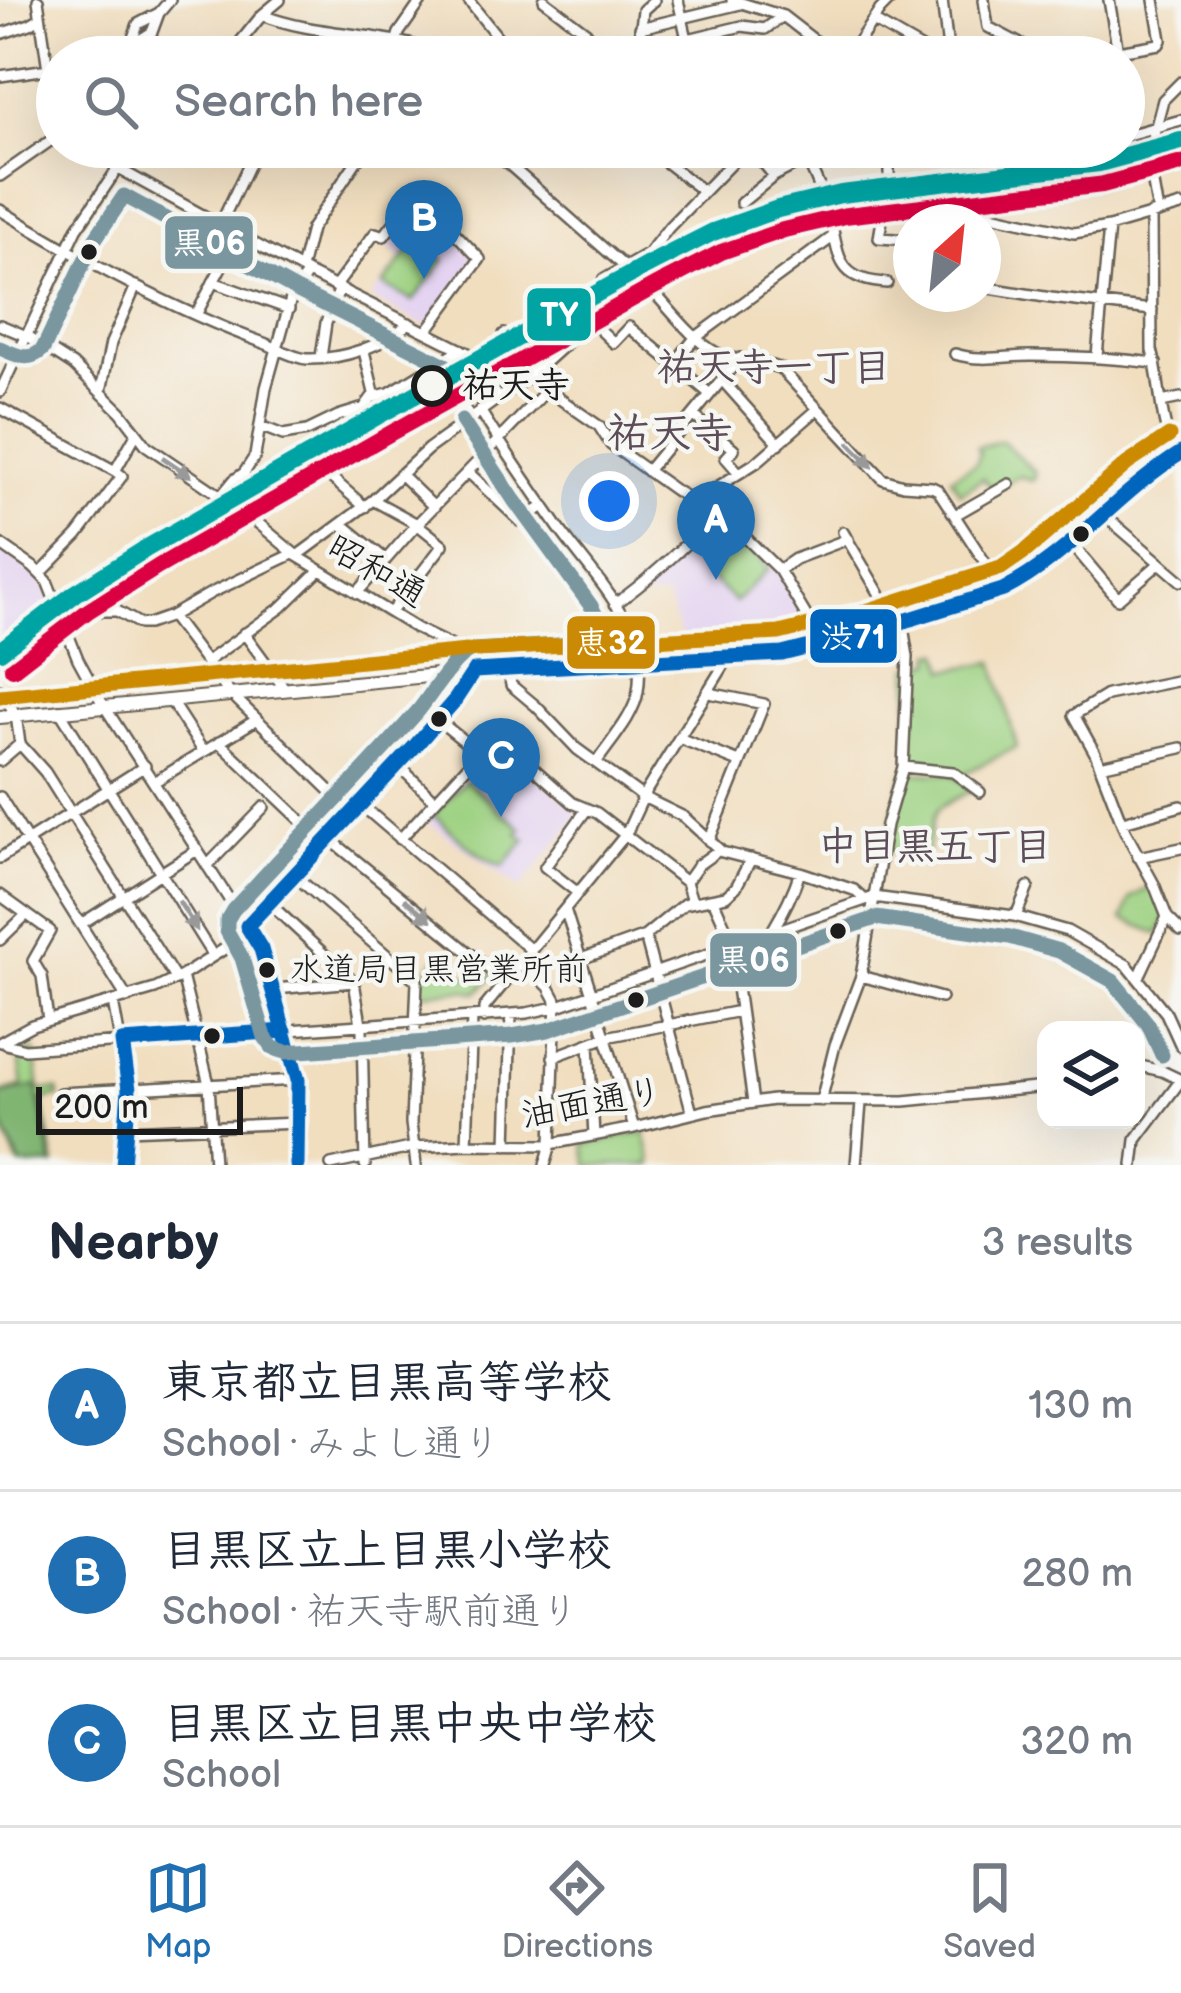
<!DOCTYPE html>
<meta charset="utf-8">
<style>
:root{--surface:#fff;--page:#f2f2f3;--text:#1f2937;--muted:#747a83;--line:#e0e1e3;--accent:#1f6fb2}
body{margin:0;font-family:"Balsamiq Sans","Klee One",sans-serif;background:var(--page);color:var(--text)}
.controls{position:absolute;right:36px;bottom:36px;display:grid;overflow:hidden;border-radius:24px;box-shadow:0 12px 48px #0002}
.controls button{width:108px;height:108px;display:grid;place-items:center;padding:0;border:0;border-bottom:3px solid var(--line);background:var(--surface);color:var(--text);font:60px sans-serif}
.compass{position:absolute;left:893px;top:204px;width:108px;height:108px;border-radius:50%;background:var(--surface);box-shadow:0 12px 48px #0002;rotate:27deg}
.scale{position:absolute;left:36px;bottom:30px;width:207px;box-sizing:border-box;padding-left:12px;border:6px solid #1c1c1c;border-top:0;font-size:33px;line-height:42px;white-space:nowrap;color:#1c1c1c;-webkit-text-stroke:9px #f6f6f2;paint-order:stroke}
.you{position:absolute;left:609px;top:501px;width:42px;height:42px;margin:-30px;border:9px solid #fff;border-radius:50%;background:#1a73e8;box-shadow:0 0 0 18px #1a73e833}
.badge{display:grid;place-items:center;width:78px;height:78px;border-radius:50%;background:var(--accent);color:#fff;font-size:39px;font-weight:700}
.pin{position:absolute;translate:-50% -99px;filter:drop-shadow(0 3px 6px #0008)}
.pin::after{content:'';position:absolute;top:63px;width:42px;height:36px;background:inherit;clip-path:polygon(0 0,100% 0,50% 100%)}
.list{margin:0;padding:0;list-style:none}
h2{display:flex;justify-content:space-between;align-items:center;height:156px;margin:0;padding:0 48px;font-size:51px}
h2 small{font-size:39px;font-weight:400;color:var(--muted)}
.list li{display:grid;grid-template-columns:78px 1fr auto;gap:36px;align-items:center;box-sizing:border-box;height:168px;padding:0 48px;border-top:3px solid var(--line)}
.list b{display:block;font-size:45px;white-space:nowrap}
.list p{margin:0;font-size:39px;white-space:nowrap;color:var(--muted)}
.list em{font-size:39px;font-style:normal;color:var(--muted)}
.icon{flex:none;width:66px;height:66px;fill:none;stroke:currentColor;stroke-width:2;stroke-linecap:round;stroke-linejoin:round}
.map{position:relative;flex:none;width:1181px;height:1165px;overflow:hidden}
.search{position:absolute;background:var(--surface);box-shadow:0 12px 48px #0002;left:36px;right:36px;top:36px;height:132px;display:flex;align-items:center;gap:30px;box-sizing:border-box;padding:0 42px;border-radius:66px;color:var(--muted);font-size:45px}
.sheet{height:660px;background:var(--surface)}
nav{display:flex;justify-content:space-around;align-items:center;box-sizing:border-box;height:168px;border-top:3px solid var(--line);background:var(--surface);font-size:33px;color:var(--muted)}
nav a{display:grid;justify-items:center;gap:6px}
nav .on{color:var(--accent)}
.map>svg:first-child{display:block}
.built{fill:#e4d3f1}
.green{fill:#9fd283;stroke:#5e7750;stroke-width:3}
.forest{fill:#7fb471;stroke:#4e6846;stroke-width:3}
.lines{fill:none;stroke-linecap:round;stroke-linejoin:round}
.minor-casing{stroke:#676055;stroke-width:14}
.major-casing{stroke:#676055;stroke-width:16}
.minor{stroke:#fff;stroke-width:9}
.major{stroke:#fff;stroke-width:12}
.bus-1-casing{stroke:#f6f6f2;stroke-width:24}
.bus-2-casing{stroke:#f6f6f2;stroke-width:24}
.bus-3-casing{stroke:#f6f6f2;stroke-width:24}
.bus-1{stroke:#0065bd;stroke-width:15}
.bus-2{stroke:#7a969f;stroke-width:15}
.bus-3{stroke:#cb8a06;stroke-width:15}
.rail-1-casing{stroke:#f6f6f2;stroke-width:27}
.rail-1{stroke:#da0442;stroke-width:18}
.metro-1-casing{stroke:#f6f6f2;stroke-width:27}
.metro-1{stroke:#02a3a3;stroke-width:18}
.oneway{fill:#999}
.bus-dot{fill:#1c1c1c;stroke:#f6f6f2;stroke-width:4.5}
.stop-dot{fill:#f6f6f2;stroke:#1c1c1c;stroke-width:6}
.labels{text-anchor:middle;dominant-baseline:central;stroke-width:9;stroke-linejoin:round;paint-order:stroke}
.bus-label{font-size:33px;fill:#1c1c1c;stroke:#f6f6f2;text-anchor:start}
.stop-label{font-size:36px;font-weight:bold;fill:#1c1c1c;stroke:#f6f6f2;text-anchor:start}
.street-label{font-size:36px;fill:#1c1c1c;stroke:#f6f6f2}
.neighbourhood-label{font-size:39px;font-weight:bold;fill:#5c4d58;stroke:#f6f6f2}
.quarter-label{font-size:42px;font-weight:bold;fill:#5c4d58;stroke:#f6f6f2}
.line-badge{stroke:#f6f6f2;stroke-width:4.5}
.badge-label{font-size:33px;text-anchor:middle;font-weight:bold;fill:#fff}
</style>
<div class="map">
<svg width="1181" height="1165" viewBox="0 0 1181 1165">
<rect width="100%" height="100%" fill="#f6f6f2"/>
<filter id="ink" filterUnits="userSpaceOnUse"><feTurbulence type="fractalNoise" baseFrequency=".00833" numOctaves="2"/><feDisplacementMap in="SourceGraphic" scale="24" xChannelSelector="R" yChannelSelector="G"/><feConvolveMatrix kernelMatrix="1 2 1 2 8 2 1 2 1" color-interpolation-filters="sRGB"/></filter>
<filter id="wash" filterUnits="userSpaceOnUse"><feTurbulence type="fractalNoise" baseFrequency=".004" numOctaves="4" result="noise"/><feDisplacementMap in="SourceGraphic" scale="48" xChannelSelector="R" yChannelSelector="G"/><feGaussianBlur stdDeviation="2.7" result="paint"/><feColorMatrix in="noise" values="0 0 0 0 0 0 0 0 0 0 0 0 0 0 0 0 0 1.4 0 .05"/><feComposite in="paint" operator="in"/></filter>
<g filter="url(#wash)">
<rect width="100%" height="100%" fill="#f1debf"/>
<path class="built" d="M418,197L476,259L426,326L371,298L401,258L383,241Z
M720,519L778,572L814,630L780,637V647L686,652L667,597L648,598L640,588L712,520Z
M0,549L40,578L53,603L0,643Z
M498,743L579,815L520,888L423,819Z"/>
<path class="green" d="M421,235L444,260L413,301L383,285Z
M1002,441L1035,472V478L1032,481L1019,476L994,491L983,478L960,493L951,477L976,463L980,453L977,447Z
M713,523H719L769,568L735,602L684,553Z
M941,652L946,670L994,662L1017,747L961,775C945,765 926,765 908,765L910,667L933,662V653Z
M904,772L952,774L973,790C925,813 938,806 926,854L884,850Z
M466,780L522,829L518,834L526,840L503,866C477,858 454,833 433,815Z
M1153,885L1167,917L1159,934L1123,919L1131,898Z
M438,956L468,977L480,964L493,976L477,993L465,990L418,993V981Z
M18,1051H35L40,1090H58L59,1097L42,1100L55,1165H19L0,1122V1093L23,1086Z
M645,1132L652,1165H588L584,1145Z"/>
<path class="forest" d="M36,1086L53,1165H21L0,1120V1095Z"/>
</g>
<g filter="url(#ink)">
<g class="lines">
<g class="minor-casing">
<path id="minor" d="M38,0L48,69L57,76
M468,0L511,54
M544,0L586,32L600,57
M678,0L687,39L696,53
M732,0L783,16L836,57
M942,0L948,49L964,57
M984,0L988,27L1043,56L1118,51L1159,44L1161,40L1154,0
M1109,0L1118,52
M262,15C318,37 382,31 438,53L441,57
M873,21L936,57
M640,28L740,4
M0,34L30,24L40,18
M396,42L399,33L422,0
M130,46L138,24L159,13
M638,51L742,26L765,29L783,16
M638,52L643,10L654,0
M121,57L130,46L152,32L159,13L170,0
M228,57L262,15L280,0
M512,57L511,54L586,32
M848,57L880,10L890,0
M0,76L48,69
M1124,136L1181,120
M489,147L625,267
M646,147L703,191
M750,147L774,176
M889,147V180L879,238L911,240
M807,159C815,177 823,194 829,213C840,255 834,280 887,283
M505,162L518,147
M117,168L308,273L468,353C483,367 488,382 498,398
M0,176L50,141L57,133
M741,203L774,176L830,147
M884,205L977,212L1074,233L1109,227L1181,206
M0,210C84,261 171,309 264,343C277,348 293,358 307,359C340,360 385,346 409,323
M1158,212L1148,156L1163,100L1181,82
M1151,214L1152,350C1162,385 1158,423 1177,455
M221,223L257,147
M301,269L311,229L366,147
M213,282L289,309
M336,286L375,233L384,236L417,193L480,259L426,332
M983,287L1051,298L1152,310
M612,295L603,280L648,254L669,227L747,147
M196,315L239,233
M591,321L614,343L629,327L710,394
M0,325L31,338L73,365L121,412L147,446L246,513L297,556L417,629L456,648L479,671
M504,334L531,375L547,390L599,426L611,445L676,491L716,514L744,536L779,570L823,644
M364,351L375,397
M955,354C981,362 1004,356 1031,356C1073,356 1114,358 1156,363
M1097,356L1109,227
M321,357L326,323L340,288
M673,365L695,338L834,236
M722,380L779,444
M101,391L111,343L136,286
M0,392L77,229L132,147
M1161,402L1181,398
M0,408L115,471
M480,410C504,450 532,489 558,527C592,575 649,627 638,691C635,715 610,742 596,763
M693,415L734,449L726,458L739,473
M470,418L459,399L486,384
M260,426L283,435L307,431L338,416L364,408L372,397L389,393L461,349
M313,462L365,507
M647,471L740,358
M468,472L520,521L544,506
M400,474L434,507
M221,496L234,480L244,473L255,456L266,388L292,295L308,273
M373,500L417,524L443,545L391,612
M695,501L757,462L818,409
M246,513L254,495L321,457L358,443L445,398L459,399
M1103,514L1181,581
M955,515L1009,484
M342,524L385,559
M843,532L882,598L894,623
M1070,542L1118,599L1160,563
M0,544L33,567L47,581L78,659L101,701L261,949L298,1080L297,1165
M297,556L373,500L428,449L531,375L591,321L612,295L639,277C662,298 690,339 715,352C734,363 760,359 781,369L883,479L903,485L932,487L938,490L1003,590
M1012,561L1023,554L1035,571
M779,570L795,559L848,539
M41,573L78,535L119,480L122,476L115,471L136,434
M357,593L417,524L547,390
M615,604C652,578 685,546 716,514
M171,616L226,689L353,813
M62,619L101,611H117L140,624H148L171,616L211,593L293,554
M244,633L285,689
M0,659L110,577L157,567L183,553L205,535L220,512L233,505
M206,662L282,607L319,571
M508,668L511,685L536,706L577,749L643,797L684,817L722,852L800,872L854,890L863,898
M1181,680L1107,695L1074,715L1095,753L1125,831L1154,884L1167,917L1181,931
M0,690L16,715L20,744L45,772L176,980
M170,700L203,751
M59,710L213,956
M438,720L480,754
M679,738L739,762
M219,742L326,844
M0,761L20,744
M397,764L435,801
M1100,766L1181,748
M903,767L953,772L980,792
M154,782L256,720
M0,797L127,998
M360,804L531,950
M1123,822L1181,806
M330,839L505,982
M400,839L496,735L573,803L597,813L686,882L692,901
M709,841L764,704L709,693
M1138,857L1181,848
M0,858L145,766
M207,866L264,807
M295,876L417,981L411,1123L416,1165
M686,882L698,865L719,850
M578,893L545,867L587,809
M0,895L50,931L33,961L42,976L48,1020
M713,899L733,944
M269,903L354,982L362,1030L365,1165
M565,909L634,1128
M1016,916L1028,887
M81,924L197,850
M645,936L692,1113
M0,940L27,914
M731,944L753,1103
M581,959L645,936L684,904L726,896L736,887L751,859
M522,961L549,987L556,1000L551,1144L545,1165
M182,976L209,1084L214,1165
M861,976L941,998
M1139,977L1167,917
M736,983C762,948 786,914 800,872
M275,989L354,982
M113,1002L129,1089L123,1165
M484,1018V1008L626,834L645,793L729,657
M3,1041L6,1044L25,1049L527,1013L555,1007L874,897L1014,916L1067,931L1127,965L1166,1013L1181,1046
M1,1042L32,1025L155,989L182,976L229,946L330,839L377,784L416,745L455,700L474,671
M589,1044L594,1136
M553,1057L606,1037L740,1011
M1136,1065L1162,1071L1181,1080
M60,1093L298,1080
M821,1101L835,1045L861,976L886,825L903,767L908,657L902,621
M126,1130L299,1123
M467,1144L472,1018
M507,1145L511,1015
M331,1165L415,1147L467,1144L545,1145L634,1128L707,1110L773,1100L904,1101L1046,1087
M856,1165L861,1103
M1133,1165L1136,1140L1181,1080"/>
</g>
<g class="major-casing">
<path id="major" d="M0,717L479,671L782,654L866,633L1010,587L1040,567L1141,480L1181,453"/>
</g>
<use href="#minor" class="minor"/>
<use href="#major" class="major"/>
<g class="bus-1-casing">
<path id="bus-1" d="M474,671L782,654L866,633L1003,590C1071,555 1117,493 1181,453
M247,926L416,745L455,700L474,671
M247,926L261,949L298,1080L297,1165
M122,1042L285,1031
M122,1042L129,1089L123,1165"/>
</g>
<g class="bus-2-casing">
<path id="bus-2" d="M0,348C16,355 29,363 43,349L95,239L124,196L298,291L455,370L470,392L459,400
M462,421L514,500L591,606L610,642L473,650C454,655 432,694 418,711C358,779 294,843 233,910L227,920V931L242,958L265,1037L273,1048L286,1052L512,1036L548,1030L876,918L1010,937L1059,951L1113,981L1148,1024L1162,1055"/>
</g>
<g class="bus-3-casing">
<path id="bus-3" d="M0,696L477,650L779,633L860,613L1001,568L1027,550L1127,464L1169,436"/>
</g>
<use href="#bus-1" class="bus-1"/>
<use href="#bus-2" class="bus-2"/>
<use href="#bus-3" class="bus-3"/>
<g class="rail-1-casing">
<path id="rail-1" d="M13,668L88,610L158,566L389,433L656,285L721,251L784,229L845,215L1102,184L1181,163"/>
</g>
<use href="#rail-1" class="rail-1"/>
<g class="metro-1-casing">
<path id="metro-1" d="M0,651L76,593L147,548L379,415L646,266L713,232L778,209L841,194L1099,163L1181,141"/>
</g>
<use href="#metro-1" class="metro-1"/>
</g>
<defs><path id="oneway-solid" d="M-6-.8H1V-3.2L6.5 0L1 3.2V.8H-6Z" transform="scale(3)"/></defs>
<g class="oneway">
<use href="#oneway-solid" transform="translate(861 455) rotate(46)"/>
<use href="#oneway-solid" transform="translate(177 467) rotate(34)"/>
<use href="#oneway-solid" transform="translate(418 910) rotate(39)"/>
<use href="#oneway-solid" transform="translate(188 916) rotate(58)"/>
</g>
</g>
<g class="bus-dot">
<circle cx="89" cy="252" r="10"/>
<circle cx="1081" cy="534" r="10"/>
<circle cx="439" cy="719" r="10"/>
<circle cx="838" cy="931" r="10"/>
<circle cx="267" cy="970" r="10"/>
<circle cx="636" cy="1000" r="10"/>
<circle cx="212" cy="1036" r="10"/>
</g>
<circle class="stop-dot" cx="432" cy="386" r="18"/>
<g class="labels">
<g class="bus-label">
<text x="290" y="970">水道局目黒営業所前</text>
</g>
<g class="stop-label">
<text x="462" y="386">祐天寺</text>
</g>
<g class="street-label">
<text transform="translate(376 572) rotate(30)">昭和通</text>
<text transform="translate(592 1104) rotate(-10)">油面通り</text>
</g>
<g class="neighbourhood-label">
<text x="774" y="368">祐天寺一丁目</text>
<text x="935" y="847">中目黒五丁目</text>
</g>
<g class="quarter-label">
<text x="670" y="434">祐天寺</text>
</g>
</g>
<g class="line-badge">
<rect x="163" y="214" width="92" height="57" rx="12" fill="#7a969f"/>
<rect x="525" y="286" width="68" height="57" rx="12" fill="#02a3a3"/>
<rect x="808" y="607" width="91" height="58" rx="12" fill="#0065bd"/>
<rect x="565" y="614" width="92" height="57" rx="12" fill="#cb8a06"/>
<rect x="708" y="931" width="91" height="58" rx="12" fill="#7a969f"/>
</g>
<g class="badge-label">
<text x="209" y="254">黒06</text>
<text x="559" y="326">TY</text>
<text x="853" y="648">渋71</text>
<text x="611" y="654">恵32</text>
<text x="753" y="971">黒06</text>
</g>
</svg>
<div class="controls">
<button><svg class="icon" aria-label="layers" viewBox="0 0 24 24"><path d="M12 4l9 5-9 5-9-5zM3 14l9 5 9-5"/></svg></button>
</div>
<svg class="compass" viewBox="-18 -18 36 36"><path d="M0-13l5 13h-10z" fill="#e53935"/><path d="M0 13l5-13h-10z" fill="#747a83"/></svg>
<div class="scale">200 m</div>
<div class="you"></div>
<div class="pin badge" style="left:716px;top:580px">A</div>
<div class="pin badge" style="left:424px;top:279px">B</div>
<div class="pin badge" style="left:501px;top:817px">C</div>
<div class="search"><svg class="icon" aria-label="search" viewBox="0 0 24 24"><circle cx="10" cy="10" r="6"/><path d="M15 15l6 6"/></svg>Search here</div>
</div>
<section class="sheet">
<h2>Nearby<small>3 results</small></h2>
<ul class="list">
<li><span class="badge">A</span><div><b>東京都立目黒高等学校</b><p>School · みよし通り</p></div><em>130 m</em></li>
<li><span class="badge">B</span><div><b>目黒区立上目黒小学校</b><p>School · 祐天寺駅前通り</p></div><em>280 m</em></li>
<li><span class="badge">C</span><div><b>目黒区立目黒中央中学校</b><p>School</p></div><em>320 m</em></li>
</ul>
</section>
<nav>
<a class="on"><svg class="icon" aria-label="map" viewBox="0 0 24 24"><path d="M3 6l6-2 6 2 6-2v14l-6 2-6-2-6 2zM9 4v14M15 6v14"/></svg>Map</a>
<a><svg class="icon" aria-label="directions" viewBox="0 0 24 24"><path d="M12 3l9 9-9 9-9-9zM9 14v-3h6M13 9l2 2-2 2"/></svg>Directions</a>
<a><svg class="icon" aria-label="saved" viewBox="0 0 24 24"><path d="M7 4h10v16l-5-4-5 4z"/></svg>Saved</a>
</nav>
